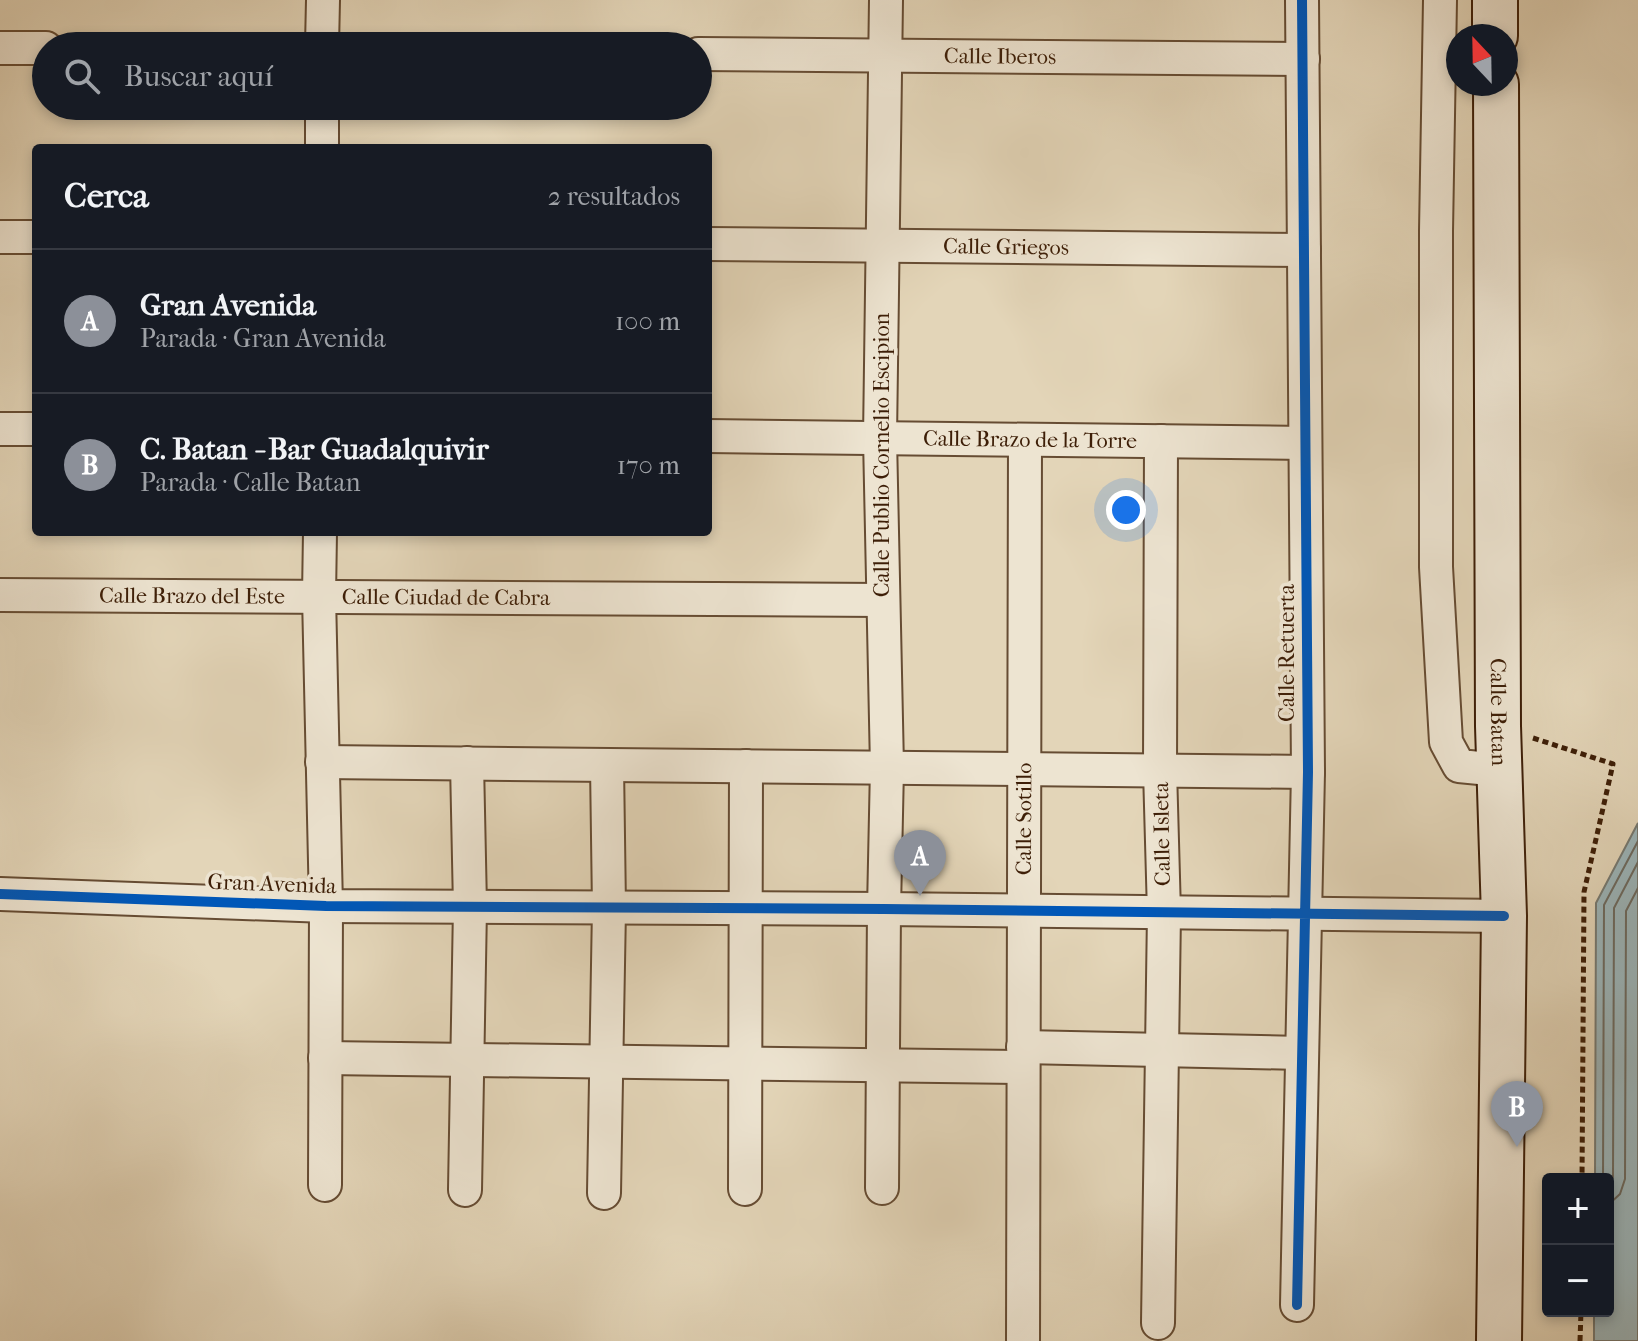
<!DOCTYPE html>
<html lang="es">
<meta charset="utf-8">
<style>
:root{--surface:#171b24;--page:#20242c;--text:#f1f3f6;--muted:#9ea1a6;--line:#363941;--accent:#8c9099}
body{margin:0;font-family:"IM FELL French Canon",serif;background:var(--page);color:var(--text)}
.controls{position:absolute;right:24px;bottom:24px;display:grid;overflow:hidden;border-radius:8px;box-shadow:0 4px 12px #0003}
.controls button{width:72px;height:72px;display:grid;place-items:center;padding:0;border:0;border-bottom:2px solid var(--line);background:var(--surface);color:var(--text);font:40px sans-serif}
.compass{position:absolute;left:1446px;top:24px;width:72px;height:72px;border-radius:50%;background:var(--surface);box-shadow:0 4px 12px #0003;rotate:338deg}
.you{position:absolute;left:1126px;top:510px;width:28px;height:28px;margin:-20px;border:6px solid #fff;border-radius:50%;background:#1a73e8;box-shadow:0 0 0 12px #1a73e833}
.badge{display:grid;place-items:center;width:52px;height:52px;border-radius:50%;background:var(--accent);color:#fff;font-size:26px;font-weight:700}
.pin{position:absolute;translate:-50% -66px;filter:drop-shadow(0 2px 4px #0008)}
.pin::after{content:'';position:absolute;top:42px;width:28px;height:24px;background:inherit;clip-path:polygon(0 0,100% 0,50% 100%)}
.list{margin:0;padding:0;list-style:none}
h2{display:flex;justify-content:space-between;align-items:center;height:104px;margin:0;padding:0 32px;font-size:34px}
h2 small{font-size:26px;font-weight:400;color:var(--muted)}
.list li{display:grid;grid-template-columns:52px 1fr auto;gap:24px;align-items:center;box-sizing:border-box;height:144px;padding:0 32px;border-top:2px solid var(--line)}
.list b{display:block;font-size:30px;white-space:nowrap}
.list p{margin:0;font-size:26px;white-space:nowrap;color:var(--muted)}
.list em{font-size:26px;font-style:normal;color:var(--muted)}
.icon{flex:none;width:44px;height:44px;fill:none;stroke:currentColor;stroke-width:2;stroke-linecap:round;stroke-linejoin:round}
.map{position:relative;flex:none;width:1638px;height:1341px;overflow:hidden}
.search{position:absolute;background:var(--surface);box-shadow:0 4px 12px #0003;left:32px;top:32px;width:680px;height:88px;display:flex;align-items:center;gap:20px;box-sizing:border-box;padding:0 28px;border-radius:44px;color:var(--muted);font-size:30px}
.panel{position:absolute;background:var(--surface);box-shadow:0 4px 12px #0003;left:32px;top:144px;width:680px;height:392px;border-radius:8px}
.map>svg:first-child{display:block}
.water{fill:#9bb5ba;stroke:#757972;stroke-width:2}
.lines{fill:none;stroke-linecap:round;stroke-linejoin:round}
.shore{stroke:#6c6a60;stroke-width:2}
.street-casing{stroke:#664c33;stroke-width:36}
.secondary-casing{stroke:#3d1e07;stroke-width:48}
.path{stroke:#3d1e07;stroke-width:5;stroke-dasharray:6 4;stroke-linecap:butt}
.street{stroke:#ede4d1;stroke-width:32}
.secondary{stroke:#ede4d1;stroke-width:44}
.cycleway-casing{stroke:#ede4d1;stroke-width:15}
.cycleway{stroke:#0057b8;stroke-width:10}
.labels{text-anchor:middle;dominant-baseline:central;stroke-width:7;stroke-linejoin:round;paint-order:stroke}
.street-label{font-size:22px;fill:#3d1e07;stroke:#ede4d1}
</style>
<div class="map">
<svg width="1638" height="1341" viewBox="0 0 1638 1341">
<rect width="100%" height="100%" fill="#e3d5b8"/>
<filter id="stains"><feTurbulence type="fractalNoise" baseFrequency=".0025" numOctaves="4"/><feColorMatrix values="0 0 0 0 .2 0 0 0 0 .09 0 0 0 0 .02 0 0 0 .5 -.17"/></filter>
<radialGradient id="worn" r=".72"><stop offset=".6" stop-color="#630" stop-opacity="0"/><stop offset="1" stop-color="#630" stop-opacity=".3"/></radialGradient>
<path class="water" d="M1638,823V1341H1594V1311H1608V1179H1595L1596,903Z"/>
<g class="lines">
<path class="shore" d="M1603,1179L1604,905L1638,841
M1608,1190L1613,1177L1614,908L1638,862
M1608,1205L1620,1194L1625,1179L1626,911L1638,888"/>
<g class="street-casing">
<g id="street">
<path d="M1440,0L1436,231V567L1446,742L1459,766L1500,770"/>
<path d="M322,46L323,0"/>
<path d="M0,48H46"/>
<path id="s1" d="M698,54L1303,59"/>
<path d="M322,148V106"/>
<path d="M0,237H36"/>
<path id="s2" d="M708,244L1304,250"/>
<path d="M0,429H36"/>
<path id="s3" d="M708,436L1305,443"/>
<path d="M320,532L319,596L326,906L325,1185"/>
<path id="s4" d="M0,595L883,600"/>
<path d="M322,762L1308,772"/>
<path d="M0,894L326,906L884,909L1504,916"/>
<path d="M1023,1047L1301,1053"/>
<path d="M325,1058L1023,1067"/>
<path d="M882,1188L884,909L887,767L880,438L886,0"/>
<path d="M745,1189L746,766"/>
<path d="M465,1190L470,907L467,763"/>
<path d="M604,1193L609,908L607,765"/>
<path d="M1297,1305L1308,772L1302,0"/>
<path d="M1158,1323L1164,913L1160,770L1161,441"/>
<path id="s5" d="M1023,1341L1025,440"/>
</g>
</g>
<g class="secondary-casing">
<g id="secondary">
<path d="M1495,0V36"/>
<path id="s6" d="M1496,84L1498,726L1504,916L1499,1341"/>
</g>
</g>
<path class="path" d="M1533,738L1613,764L1584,892L1582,1179
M1580,1341L1581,1311"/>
<use href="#street" class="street"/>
<use href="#secondary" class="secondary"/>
<g class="cycleway-casing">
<path id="cycleway" d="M0,894L326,906L884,909L1504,916
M1297,1305L1308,772L1302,0"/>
</g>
<use href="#cycleway" class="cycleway"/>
</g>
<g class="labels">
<g class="street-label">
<text stroke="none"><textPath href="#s1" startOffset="302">Calle Iberos</textPath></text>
<text stroke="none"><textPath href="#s2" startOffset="298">Calle Griegos</textPath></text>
<text stroke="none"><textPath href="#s3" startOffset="322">Calle Brazo de la Torre</textPath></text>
<text transform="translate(882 455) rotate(-90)">Calle Publio Cornelio Escipion</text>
<text stroke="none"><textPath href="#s4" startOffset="192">Calle Brazo del Este</textPath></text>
<text stroke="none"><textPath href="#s4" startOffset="446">Calle Ciudad de Cabra</textPath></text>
<text transform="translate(1287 653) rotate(-90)">Calle Retuerta</text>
<text stroke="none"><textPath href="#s6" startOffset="628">Calle Batan</textPath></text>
<text stroke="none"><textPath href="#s5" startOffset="522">Calle Sotillo</textPath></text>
<text transform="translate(1162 834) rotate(-91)">Calle Isleta</text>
<text transform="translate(272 884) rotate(2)">Gran Avenida</text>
</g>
</g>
<rect width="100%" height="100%" filter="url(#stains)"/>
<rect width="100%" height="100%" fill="url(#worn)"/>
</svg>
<div class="controls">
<button>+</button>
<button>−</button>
</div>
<svg class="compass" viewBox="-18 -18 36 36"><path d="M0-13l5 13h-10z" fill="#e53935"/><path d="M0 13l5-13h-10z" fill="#9ea1a6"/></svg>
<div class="you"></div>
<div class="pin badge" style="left:920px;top:896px">A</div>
<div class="pin badge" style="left:1517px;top:1147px">B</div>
<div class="search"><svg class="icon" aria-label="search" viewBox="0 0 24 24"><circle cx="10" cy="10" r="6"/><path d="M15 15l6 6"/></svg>Buscar aquí</div>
<section class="panel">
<h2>Cerca<small>2 resultados</small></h2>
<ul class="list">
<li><span class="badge">A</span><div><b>Gran Avenida</b><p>Parada · Gran Avenida</p></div><em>100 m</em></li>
<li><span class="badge">B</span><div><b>C. Batan - Bar Guadalquivir</b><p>Parada · Calle Batan</p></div><em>170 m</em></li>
</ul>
</section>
</div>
